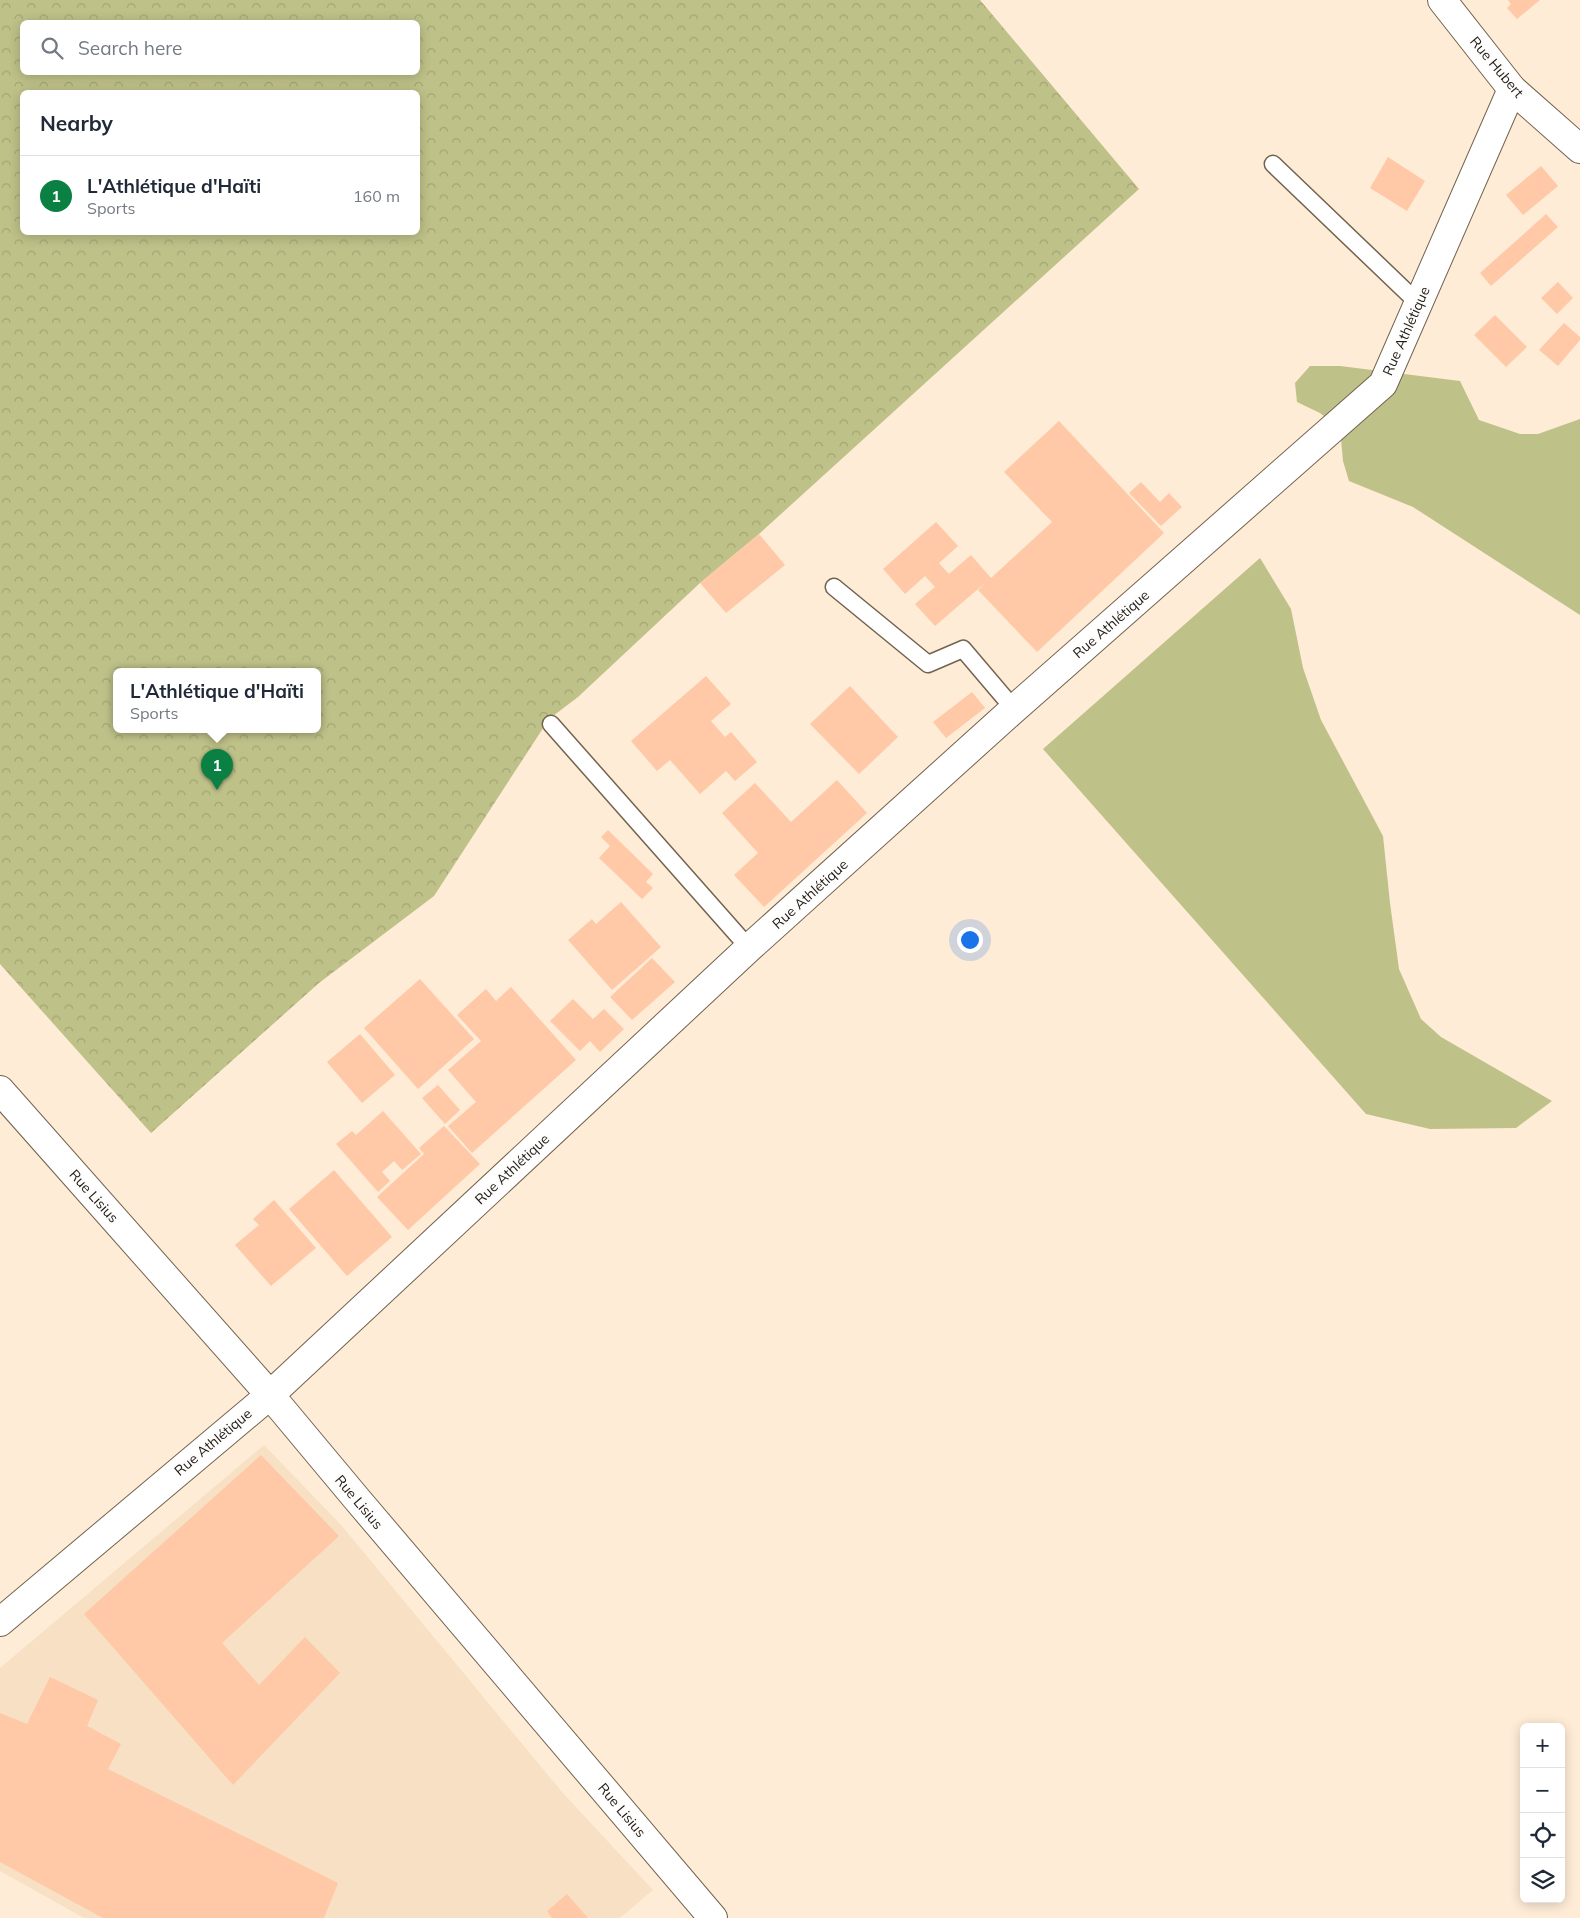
<!DOCTYPE html>
<meta charset="utf-8">
<style>
:root{--surface:#fff;--page:#f6f6f7;--text:#1f2937;--muted:#747a83;--line:#e0e1e3;--accent:#0b8043}
body{margin:0;font-family:Mulish,sans-serif;background:var(--page);color:var(--text)}
.controls{position:absolute;right:15px;bottom:15px;display:grid;overflow:hidden;border-radius:8px;box-shadow:0 2px 12px #0003}
.controls button{width:45px;height:45px;display:grid;place-items:center;padding:0;border:0;border-bottom:1px solid var(--line);background:var(--surface);color:var(--text);font:25px sans-serif}
.you{position:absolute;left:969px;top:939px;width:18px;height:18px;margin:-12px;border:4px solid #fff;border-radius:50%;background:#1a73e8;box-shadow:0 0 0 8px #1a73e833}
.badge{display:grid;place-items:center;width:32px;height:32px;border-radius:50%;background:var(--accent);color:#fff;font-size:16px;font-weight:700}
.pin{position:absolute;translate:-50% -41px;filter:drop-shadow(0 1px 2px #0008)}
.pin::after{content:'';position:absolute;top:26px;width:18px;height:15px;background:inherit;clip-path:polygon(0 0,100% 0,50% 100%)}
.popup{position:absolute;left:113px;top:668px;width:208px;height:65px;box-sizing:border-box;display:grid;place-content:center;border-radius:8px;background:var(--surface);filter:drop-shadow(0 1px 4px #0005);font-size:16px;white-space:nowrap;color:var(--muted)}
.popup b{font-size:19px;color:var(--text)}
.popup::after{content:'';position:absolute;left:50%;top:100%;margin-left:-10px;border:10px solid transparent;border-top-color:var(--surface)}
.list{margin:0;padding:0;list-style:none}
h2{display:flex;justify-content:space-between;align-items:center;height:65px;margin:0;padding:0 20px;font-size:21px}
h2 small{font-size:16px;font-weight:400;color:var(--muted)}
.list li{display:grid;grid-template-columns:32px 1fr auto;gap:15px;align-items:center;box-sizing:border-box;height:80px;padding:0 20px;border-top:1px solid var(--line)}
.list b{display:block;font-size:19px;white-space:nowrap}
.list p{margin:0;font-size:16px;white-space:nowrap;color:var(--muted)}
.list em{font-size:16px;font-style:normal;color:var(--muted)}
.icon{flex:none;width:28px;height:28px;fill:none;stroke:currentColor;stroke-width:2;stroke-linecap:round;stroke-linejoin:round}
.map{position:relative;flex:none;width:1580px;height:1918px;overflow:hidden}
.search{position:absolute;background:var(--surface);box-shadow:0 2px 12px #0003;left:20px;top:20px;width:400px;height:55px;display:flex;align-items:center;gap:12px;box-sizing:border-box;padding:0 18px;border-radius:8px;color:var(--muted);font-size:19px}
.panel{position:absolute;background:var(--surface);box-shadow:0 2px 12px #0003;left:20px;top:90px;width:400px;height:145px;border-radius:8px}
.map>svg:first-child{display:block}
.built{fill:#f7e0c4}
.grass{fill:#bec188}
.park{fill:url(#park-crowns);fill-rule:evenodd}
.building{fill:#ffc8a7}
.lines{fill:none;stroke-linecap:round;stroke-linejoin:round}
.service-casing{stroke:#72634f;stroke-width:19}
.minor-casing{stroke:#72634f;stroke-width:30}
.tertiary-casing{stroke:#72634f;stroke-width:30}
.service{stroke:#fff;stroke-width:16}
.minor{stroke:#fff;stroke-width:28}
.tertiary{stroke:#fff;stroke-width:28}
.labels{text-anchor:middle;dominant-baseline:central;stroke-width:5;stroke-linejoin:round;paint-order:stroke}
.street-label{font-size:14px;fill:#1f1911;stroke:#fdfdfd}
</style>
<div class="map">
<svg width="1580" height="1918" viewBox="0 0 1580 1918">
<defs>
<pattern id="park-crowns" width="20" height="18" patternUnits="userSpaceOnUse" patternTransform="scale(1.25)"><rect width="20" height="18" fill="#bec188"/><path d="M2 6a3 3 0 1 1 6 0M12 15a3 3 0 1 1 6 0" fill="none" stroke="#a3a574"/></pattern>
</defs>
<rect width="100%" height="100%" fill="#feecd6"/>
<path class="built" d="M264,1445L342,1526L562,1792L653,1890L620,1918H84L0,1871V1668Z"/>
<path class="grass" d="M1310,366H1340L1460,381L1479,420L1520,434H1538L1580,419V615L1413,507L1349,481L1343,461L1340,428L1320,413L1297,402L1295,383Z
M1260,558L1291,609L1303,668L1321,720L1383,836L1390,903L1399,969L1421,1019L1441,1037L1552,1101L1516,1128L1430,1129L1366,1114L1043,749Z"/>
<path class="park" d="M0,0H980L1139,189L759,534L700,583L578,697L549,719L434,896L319,983L151,1133L0,964ZM22,22H418V72H22ZM22,92H418V232H22ZM117,671H317V729H117Z"/>
<path class="building" d="M1508,0H1540L1517,19L1507,8L1511,4Z
M1388,157L1425,181L1407,211L1370,188Z
M1541,166L1558,186L1523,215L1506,195Z
M1546,214L1558,227L1491,286L1480,273Z
M1558,282L1573,298L1557,314L1541,298Z
M1495,315L1527,347L1506,367L1474,335Z
M1564,323L1580,337V340L1558,366L1539,350Z
M1059,421L1164,533L1037,652L978,590L985,583L935,626L915,604L935,587L925,576L905,594L883,569L936,522L958,546L939,563L949,574L971,555L991,578L1052,522L1004,472Z
M1141,482L1160,502L1169,493L1182,507L1161,526L1129,493Z
M759,534L785,565L726,613L700,583Z
M706,676L731,704L711,721L725,737L731,732L757,762L735,781L726,771L700,794L670,760L657,771L631,741Z
M850,686L898,737L859,774L810,724Z
M972,692L985,708L946,738L933,722Z
M837,780L867,813L764,907L734,875L758,853L722,813L755,783L791,822Z
M608,830L653,874L646,882L653,888L642,899L599,858L610,846L601,837Z
M621,902L661,947L612,990L568,940L592,919L596,924Z
M652,958L675,982L632,1020L610,997Z
M420,979L474,1039L418,1089L364,1028Z
M511,987L576,1060L472,1153L448,1126L476,1102L448,1070L481,1041L457,1015L486,989L496,1001Z
M573,999L593,1019L604,1009L624,1029L600,1052L590,1041L580,1051L550,1021Z
M360,1034L395,1075L362,1103L327,1062Z
M438,1085L460,1110L445,1124L422,1098Z
M383,1111L421,1154L402,1170L394,1161L382,1172L390,1181L378,1192L336,1144L352,1131L356,1135Z
M444,1126L480,1164L408,1230L377,1197L424,1154L419,1148Z
M334,1170L392,1237L347,1276L289,1209Z
M274,1200L316,1248L271,1286L235,1245L259,1225L253,1219Z
M261,1455L339,1536L222,1643L259,1685L305,1637L340,1673L233,1785L84,1614Z
M50,1677L98,1700L87,1726L121,1744L108,1769L338,1883L324,1918H103L0,1862V1713L27,1724Z
M567,1894L588,1918H552L547,1911Z"/>
<g class="lines">
<g class="service-casing">
<path id="service" d="M1273,164L1418,303
M834,587L928,664L963,649L1014,709
M551,724L749,948"/>
</g>
<g class="minor-casing">
<path id="minor" d="M0,1622L270,1395L749,948L1014,709L1383,384L1512,89"/>
</g>
<g class="tertiary-casing">
<path id="tertiary" d="M1442,0L1512,89L1580,149
M0,1090L270,1395L356,1498L713,1918"/>
</g>
<use href="#service" class="service"/>
<use href="#minor" class="minor"/>
<use href="#tertiary" class="tertiary"/>
</g>
<g class="labels">
<g class="street-label">
<text transform="translate(1497 67) rotate(50)">Rue Hubert</text>
<text transform="translate(1406 331) rotate(-66)">Rue Athlétique</text>
<text transform="translate(1111 624) rotate(-41)">Rue Athlétique</text>
<text transform="translate(810 894) rotate(-42)">Rue Athlétique</text>
<text transform="translate(512 1169) rotate(-43)">Rue Athlétique</text>
<text transform="translate(94 1196) rotate(48)">Rue Lisius</text>
<text transform="translate(213 1442) rotate(-40)">Rue Athlétique</text>
<text transform="translate(359 1502) rotate(50)">Rue Lisius</text>
<text transform="translate(622 1810) rotate(50)">Rue Lisius</text>
</g>
</g>
</svg>
<div class="controls">
<button>+</button>
<button>−</button>
<button><svg class="icon" aria-label="locate" viewBox="0 0 24 24"><circle cx="12" cy="12" r="6"/><path d="M12 2v4M12 18v4M2 12h4M18 12h4"/></svg></button>
<button><svg class="icon" aria-label="layers" viewBox="0 0 24 24"><path d="M12 4l9 5-9 5-9-5zM3 14l9 5 9-5"/></svg></button>
</div>
<div class="you"></div>
<div class="pin badge" style="left:217px;top:790px">1</div>
<div class="popup"><b>L'Athlétique d'Haïti</b>Sports</div>
<div class="search"><svg class="icon" aria-label="search" viewBox="0 0 24 24"><circle cx="10" cy="10" r="6"/><path d="M15 15l6 6"/></svg>Search here</div>
<section class="panel">
<h2>Nearby<small></small></h2>
<ul class="list">
<li><span class="badge">1</span><div><b>L'Athlétique d'Haïti</b><p>Sports</p></div><em>160 m</em></li>
</ul>
</section>
</div>
